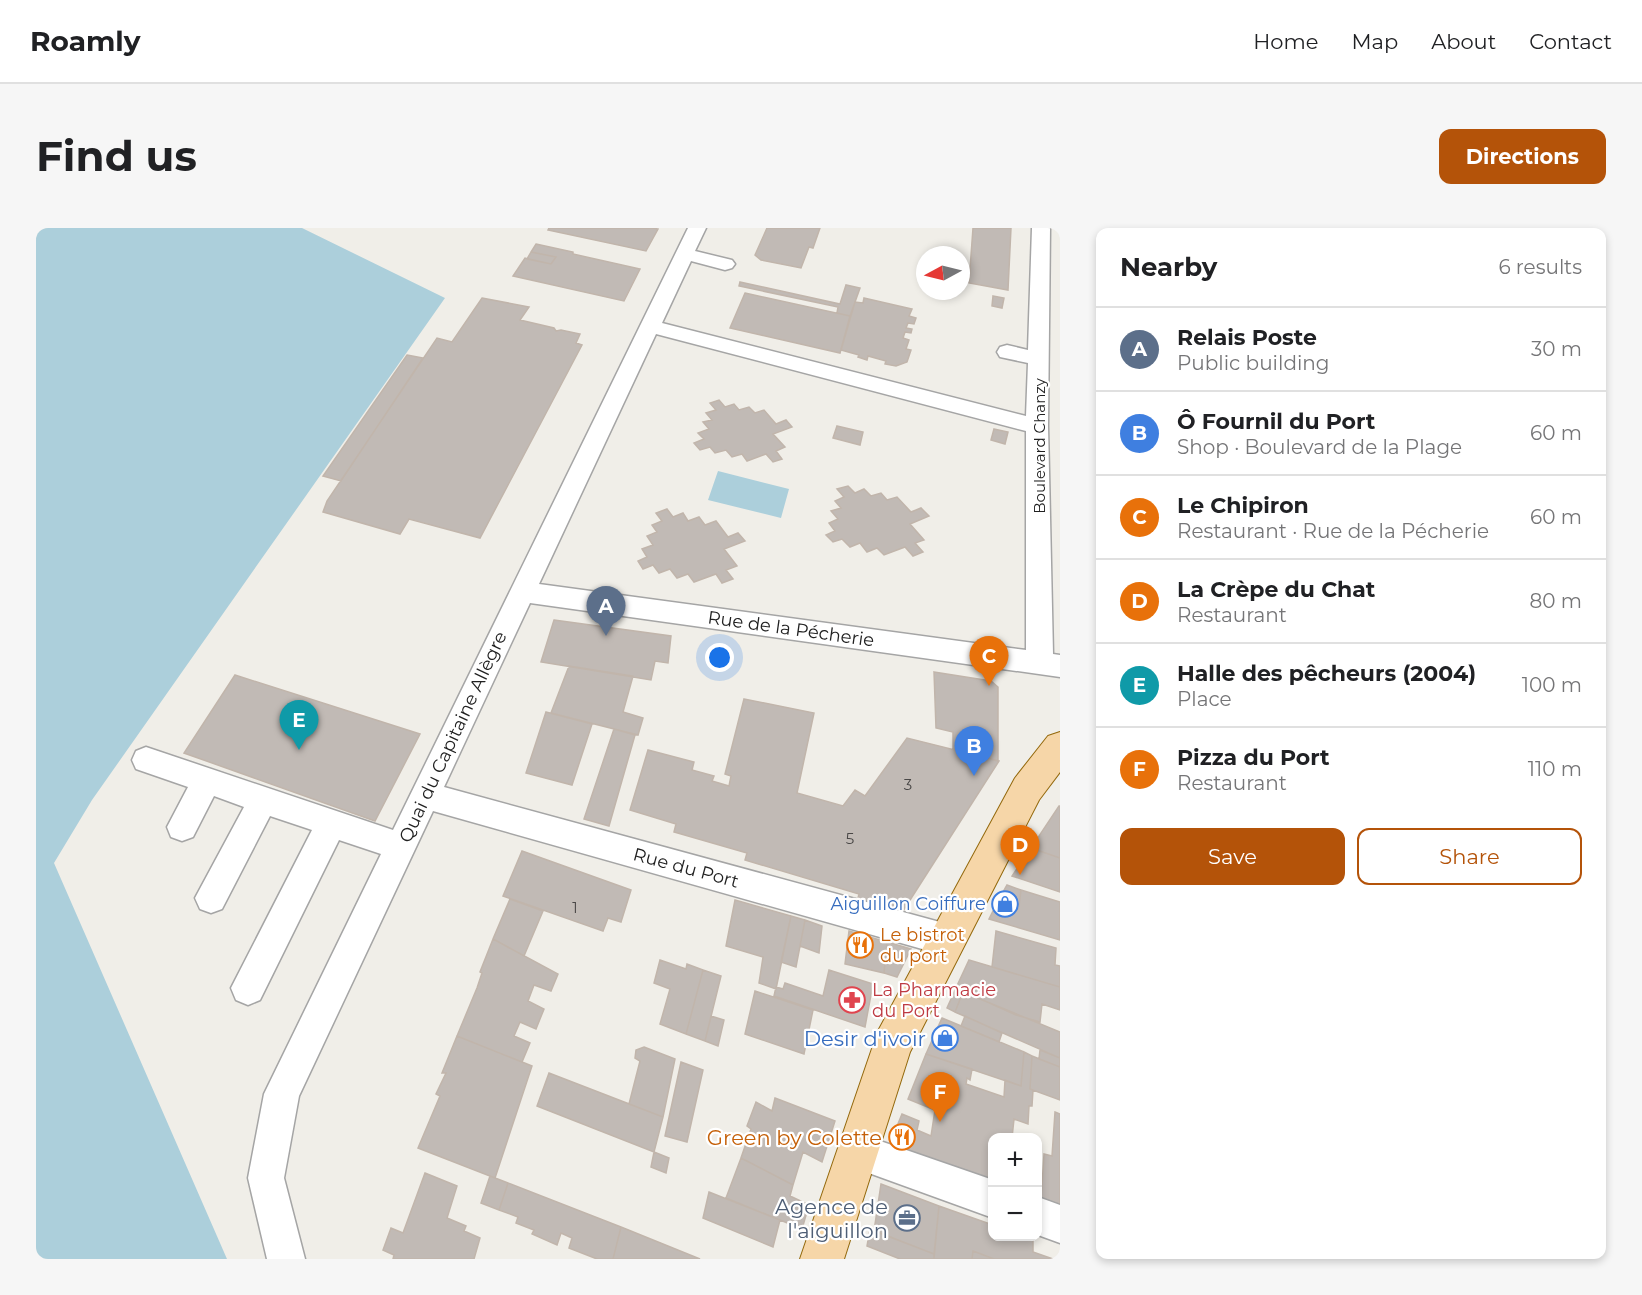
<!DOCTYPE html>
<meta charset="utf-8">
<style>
:root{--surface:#fff;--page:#f6f6f6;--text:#202124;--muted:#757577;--line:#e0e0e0;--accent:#b45309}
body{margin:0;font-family:Montserrat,sans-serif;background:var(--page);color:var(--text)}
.controls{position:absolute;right:18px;bottom:18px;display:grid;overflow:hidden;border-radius:12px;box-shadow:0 3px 9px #0003}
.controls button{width:54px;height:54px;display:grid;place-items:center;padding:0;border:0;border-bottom:2px solid var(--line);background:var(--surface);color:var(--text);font:30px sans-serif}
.compass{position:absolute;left:880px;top:18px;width:54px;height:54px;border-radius:50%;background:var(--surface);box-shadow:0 3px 9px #0003;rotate:263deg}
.you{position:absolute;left:684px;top:430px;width:21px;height:21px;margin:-15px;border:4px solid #fff;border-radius:50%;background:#1a73e8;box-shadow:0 0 0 9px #1a73e833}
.badge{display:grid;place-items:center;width:39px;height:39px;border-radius:50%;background:var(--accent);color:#fff;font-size:20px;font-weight:700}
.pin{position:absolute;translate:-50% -50px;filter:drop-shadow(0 2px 3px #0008)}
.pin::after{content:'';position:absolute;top:32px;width:21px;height:18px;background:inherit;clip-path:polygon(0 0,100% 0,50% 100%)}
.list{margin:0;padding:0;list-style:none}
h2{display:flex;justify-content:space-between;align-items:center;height:78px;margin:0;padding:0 24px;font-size:26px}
h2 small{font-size:20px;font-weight:400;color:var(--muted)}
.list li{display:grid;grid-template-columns:39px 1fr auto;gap:18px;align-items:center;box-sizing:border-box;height:84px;padding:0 24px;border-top:2px solid var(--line)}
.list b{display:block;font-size:22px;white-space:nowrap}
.list p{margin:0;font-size:20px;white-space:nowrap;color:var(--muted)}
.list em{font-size:20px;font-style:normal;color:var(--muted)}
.actions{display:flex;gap:12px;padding:18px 24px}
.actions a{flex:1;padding:14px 0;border:2px solid var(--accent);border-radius:12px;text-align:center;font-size:21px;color:var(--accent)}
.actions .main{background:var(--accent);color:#fff}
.map{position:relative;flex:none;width:1024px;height:1031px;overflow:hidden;border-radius:12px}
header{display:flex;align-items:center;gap:36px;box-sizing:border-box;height:84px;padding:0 30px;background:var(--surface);border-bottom:2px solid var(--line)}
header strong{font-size:28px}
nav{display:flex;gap:33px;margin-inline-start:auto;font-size:21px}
.intro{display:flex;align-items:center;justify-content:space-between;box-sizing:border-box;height:144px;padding:0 36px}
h1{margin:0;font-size:42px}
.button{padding:15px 27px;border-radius:12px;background:var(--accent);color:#fff;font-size:21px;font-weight:700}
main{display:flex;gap:36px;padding:0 36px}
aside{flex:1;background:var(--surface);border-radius:12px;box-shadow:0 3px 9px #0003}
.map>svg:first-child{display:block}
.water{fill:#accfdb}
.building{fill:#c1bab5;stroke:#c1b5ab;stroke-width:1.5}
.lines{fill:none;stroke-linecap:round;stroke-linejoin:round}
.minor-casing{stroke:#a5a5a5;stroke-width:3}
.major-casing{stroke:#93680b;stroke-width:2}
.minor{fill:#fff;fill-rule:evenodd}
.major{fill:#f6d6a8;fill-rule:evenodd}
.labels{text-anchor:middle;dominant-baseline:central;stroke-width:4.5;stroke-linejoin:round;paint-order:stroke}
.far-street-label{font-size:15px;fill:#212121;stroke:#fff}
.number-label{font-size:15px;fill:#494746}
.street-label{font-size:18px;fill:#212121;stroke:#fff}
.shop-label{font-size:18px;fill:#366cbe;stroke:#fff;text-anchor:end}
.food-label{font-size:18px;fill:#c56008;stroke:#fff;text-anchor:start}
.health-label{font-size:18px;fill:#be3a42;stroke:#fff;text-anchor:start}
.near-shop-label{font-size:21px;fill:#366cbe;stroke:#fff;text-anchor:end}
.near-food-label{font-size:21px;fill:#c56008;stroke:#fff;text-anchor:end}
.near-service-label{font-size:21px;fill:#4e5e75;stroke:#fff;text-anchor:end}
</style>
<header>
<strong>Roamly</strong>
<nav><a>Home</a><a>Map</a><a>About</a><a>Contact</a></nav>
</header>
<div class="intro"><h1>Find us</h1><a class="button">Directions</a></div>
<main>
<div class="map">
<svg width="1024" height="1031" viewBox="0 0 1024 1031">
<rect width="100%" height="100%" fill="#f0eee8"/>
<path class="water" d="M0,0H266L409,70L56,572L18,635L191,1031H0Z
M682,243L753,261L745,290L672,272Z"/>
<path class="building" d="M513,0H616L622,1L610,23L512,2Z
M731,0H784L777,20L773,19L765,40L725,32L719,27Z
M937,0H975L972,62L933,55Z
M500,16L537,24V26L604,41L588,73L477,48L489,30L515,36L520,29L495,24Z
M495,24L520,29L515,36L491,31Z
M704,54L804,76L810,57L824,60L814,88L801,85L802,79L703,58Z
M709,65L814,88L804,125L694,100Z
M957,68L968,70L966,80L956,78Z
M446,70L493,79L484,92L518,100L520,103L525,102L544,106L540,115L546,117L444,310L373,291L364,306L287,284L291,273L401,110L416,114Z
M828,70L876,81L873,88L880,90L878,96L872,95L870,100L876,101L875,105L869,104L867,110L873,112L870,121L875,122L871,134L860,138L849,136L850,133L832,128L831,132L822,129L823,127L805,122L819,74L827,75Z
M371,127L387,130L305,253L287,248Z
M683,172L689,179L698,176L703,182L713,179L719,185L728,182L740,196L750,192L756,199L737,206L749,219L740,223L746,231L737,234L730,226L711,233L706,226L696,229L690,222L679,225L674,219L664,222L658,215L668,211L662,205L673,201L667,194L676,192L670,185L680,182L674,175Z
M801,198L827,204L824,217L797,210Z
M958,201L972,204L969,216L955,212Z
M812,258L819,265L828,261L835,268L845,265L851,272L861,269L875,284L885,280L893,288L874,296L888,312L879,315L887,324L877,328L869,319L848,327L841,320L831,324L824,315L814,319L806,311L797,314L790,307L799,303L793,295L802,291L795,283L805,280L799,273L808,269L801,261Z
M631,281L637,289L647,285L652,293L663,289L669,297L680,293L692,309L702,305L709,313L688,321L701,338L690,342L697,351L686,355L680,346L658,354L652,346L641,350L634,341L623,345L617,337L607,341L602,333L611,329L606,321L617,317L611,308L621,304L616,297L626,293L620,285Z
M518,392L635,408L632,435L619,433L615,452L505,434Z
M533,438L597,448L587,484L607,490L602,507L515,485Z
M898,444L955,453L962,459V533L917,521V504L900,500Z
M199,447L384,506L339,593L148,525Z
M708,471L778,485L761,565L807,578L819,562L829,568L871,510L963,533L867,683L822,670L823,666L709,632L711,625L638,604L640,596L594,582L612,522L658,534L656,542L678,548L676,553L693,558L695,548L689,546Z
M510,484L556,496L536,557L490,545Z
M578,501L599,507L573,598L548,591Z
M1023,578H1024V630L995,620Z
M995,620L1024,630V664L976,648Z
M486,623L595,662L585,694L572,690L567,703L467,668Z
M971,657L985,662L983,678L963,671Z
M985,662L1024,674V712L953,691L963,671L983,678Z
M474,671L507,683L488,728L457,711Z
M699,672L755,688L740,761L723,755L727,729L690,718Z
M755,688L769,692L760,739L745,734Z
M769,692L786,698L783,725L764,718Z
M813,703L851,714L848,745L809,736Z
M960,703L1020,720L1019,737L1024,738V759L956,739Z
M457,711L522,746L515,763L498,757L492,773L508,781L500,801L484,794L478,808L494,815L486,834L421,808L441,760L446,745L444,744Z
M851,714L875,721L861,749L848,745Z
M624,732L650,741L651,736L667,742L650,806L624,796L634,761L618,755Z
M933,732L1024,759V782L1006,776L1004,794L980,787L920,760Z
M667,742L685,748L669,813L650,806Z
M793,742L837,756L829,799L738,768L740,759L747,761L749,755L787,768Z
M920,760L927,764L919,784L911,780Z
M719,763L777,782L768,826L709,806Z
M927,764L1024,804V830L919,784Z
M675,788L688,792L682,818L669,813Z
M929,788L966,805L963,814L925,798Z
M906,790L988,824L985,858L890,826Z
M421,808L496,838L459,950L382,920L404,868L400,866L410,845H406Z
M608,819L639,831L627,889L593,876L604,833L599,830L600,822Z
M1004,822L1024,830V839L1003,831Z
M988,824L996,828L994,861L997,862L996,878H993L992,896L978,891L976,910H957V956L864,924L857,908L866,886L883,893L881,902L895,908L899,882L872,871L890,826L936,841L934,852L931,850L930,856L968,869L969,852L985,858Z
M996,828L1024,839V872L994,861Z
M645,834L667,842L651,914L629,908Z
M513,845L627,889L618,924L501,878Z
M739,870L799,893L786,934L767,924L757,957L705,930L715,901L711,898L720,874L736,883Z
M1019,884L1024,886V980L1005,973L1008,926L1016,928Z
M618,924L633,930L630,945L615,939Z
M705,930L757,957L754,968L773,977L766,1001L690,970Z
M389,945L421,958L411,990L430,998L428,1003L444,1010L438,1031H357L358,1027L347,1022L355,1000L367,1005Z
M454,948L472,955L463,982L445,975Z
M472,955L585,999L577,1031H561L533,1020L536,1010L525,1005L521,1017L496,1006L498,1002L480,995L482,989L463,982Z
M845,956L903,978L898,1026L838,1003Z
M673,964L744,992L737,1019L667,990Z
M903,978L957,997V1008H988L997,1012V1024L1017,1031H958L937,1023L936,1031H898Z
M585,999L664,1031H577Z
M834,1001L898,1026V1031H864L831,1018Z
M937,1023L958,1031H936Z"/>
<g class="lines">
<g class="minor-casing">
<path id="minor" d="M652,0H670L659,23L696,32L699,36L696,40L689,42L655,33L626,95L990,188L992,135L964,129L961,124L964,119L971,117L992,122L996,0H1014L1012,198L1017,426L1024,427V449L494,375L408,559L911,696L922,701L927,712L922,723L911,728L397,583L263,868L248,950L269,1031H231L212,950L228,866L345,626L303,612L224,772L212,777L200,772L195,760L276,602L234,588L186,681L175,685L164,681L159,670L208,579L178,568L157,609L146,613L135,609L131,599L152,559L100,541L96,532L100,523L110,519L357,602ZM620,106L990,203V422L503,356Z
M821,905L957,952V990L808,936L803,923L808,910Z
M1002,969L1024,977V1015L1002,1007Z"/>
</g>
<g class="major-casing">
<path id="major" d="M1024,504V544L1003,572L874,824L808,1031H764L842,803L979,550L1012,508Z"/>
</g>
<use href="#minor" class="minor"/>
<use href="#major" class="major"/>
</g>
<defs>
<g id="shop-ring" transform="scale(1.35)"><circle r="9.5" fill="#fff" stroke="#3f7fe0" stroke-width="1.5"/><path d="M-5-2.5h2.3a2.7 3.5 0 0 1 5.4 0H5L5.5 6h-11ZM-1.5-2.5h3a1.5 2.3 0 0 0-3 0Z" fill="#3f7fe0"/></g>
<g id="restaurant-ring" transform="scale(1.35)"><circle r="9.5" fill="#fff" stroke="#e8710a" stroke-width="1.5"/><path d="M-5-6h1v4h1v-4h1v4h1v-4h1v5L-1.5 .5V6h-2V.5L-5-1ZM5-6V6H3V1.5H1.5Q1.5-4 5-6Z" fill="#e8710a"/></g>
<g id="pharmacy-ring" transform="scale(1.35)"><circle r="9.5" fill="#fff" stroke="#e0444e" stroke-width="1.5"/><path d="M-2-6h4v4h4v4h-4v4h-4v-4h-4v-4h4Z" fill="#e0444e"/></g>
<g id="office-ring" transform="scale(1.35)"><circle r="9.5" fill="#fff" stroke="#5c6f8a" stroke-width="1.5"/><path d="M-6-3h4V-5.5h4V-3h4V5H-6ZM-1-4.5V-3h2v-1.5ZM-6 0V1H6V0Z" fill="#5c6f8a"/></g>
</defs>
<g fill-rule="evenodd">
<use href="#shop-ring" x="969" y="676"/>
<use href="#restaurant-ring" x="824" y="717"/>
<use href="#pharmacy-ring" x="816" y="772"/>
<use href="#shop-ring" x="909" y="810"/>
<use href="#restaurant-ring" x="866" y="909"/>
<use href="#office-ring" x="871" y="990"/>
</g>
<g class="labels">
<g class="far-street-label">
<text transform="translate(1003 218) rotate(-90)">Boulevard Chanzy</text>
</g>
<g class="number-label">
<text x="872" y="556">3</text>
<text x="814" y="610">5</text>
<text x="539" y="679">1</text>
</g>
<g class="street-label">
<text transform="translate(755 401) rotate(8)">Rue de la Pécherie</text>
<text transform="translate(417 509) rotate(-65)">Quai du Capitaine Allègre</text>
<text transform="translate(650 640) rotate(15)">Rue du Port</text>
</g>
<g class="shop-label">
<text x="950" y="676">Aiguillon Coiffure</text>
</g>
<g class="food-label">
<text x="844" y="707">Le bistrot<tspan x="844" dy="21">du port</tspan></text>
</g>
<g class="health-label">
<text x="836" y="762">La Pharmacie<tspan x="836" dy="21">du Port</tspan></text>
</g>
<g class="near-shop-label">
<text x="890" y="810">Desir d'ivoir</text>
</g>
<g class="near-food-label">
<text x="846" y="909">Green by Colette</text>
</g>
<g class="near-service-label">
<text x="852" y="978">Agence de<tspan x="852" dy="24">l'aiguillon</tspan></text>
</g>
</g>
</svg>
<div class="controls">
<button>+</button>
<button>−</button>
</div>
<svg class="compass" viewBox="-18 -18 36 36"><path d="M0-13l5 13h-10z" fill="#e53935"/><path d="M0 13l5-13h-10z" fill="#757577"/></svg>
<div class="you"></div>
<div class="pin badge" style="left:570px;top:408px;background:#5c6f8a">A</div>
<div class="pin badge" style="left:938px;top:548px;background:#3f7fe0">B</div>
<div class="pin badge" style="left:953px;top:458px;background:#e8710a">C</div>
<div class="pin badge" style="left:984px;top:647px;background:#e8710a">D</div>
<div class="pin badge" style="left:263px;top:522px;background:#0f9aa8">E</div>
<div class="pin badge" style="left:904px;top:894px;background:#e8710a">F</div>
</div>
<aside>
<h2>Nearby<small>6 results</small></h2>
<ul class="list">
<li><span class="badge" style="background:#5c6f8a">A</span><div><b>Relais Poste</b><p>Public building</p></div><em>30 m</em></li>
<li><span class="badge" style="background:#3f7fe0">B</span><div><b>Ô Fournil du Port</b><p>Shop · Boulevard de la Plage</p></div><em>60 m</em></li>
<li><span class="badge" style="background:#e8710a">C</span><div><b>Le Chipiron</b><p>Restaurant · Rue de la Pécherie</p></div><em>60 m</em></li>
<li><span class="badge" style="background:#e8710a">D</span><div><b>La Crèpe du Chat</b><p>Restaurant</p></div><em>80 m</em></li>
<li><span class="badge" style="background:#0f9aa8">E</span><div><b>Halle des pêcheurs (2004)</b><p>Place</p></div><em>100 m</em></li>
<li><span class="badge" style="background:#e8710a">F</span><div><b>Pizza du Port</b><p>Restaurant</p></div><em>110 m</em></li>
</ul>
<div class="actions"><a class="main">Save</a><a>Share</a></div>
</aside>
</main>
